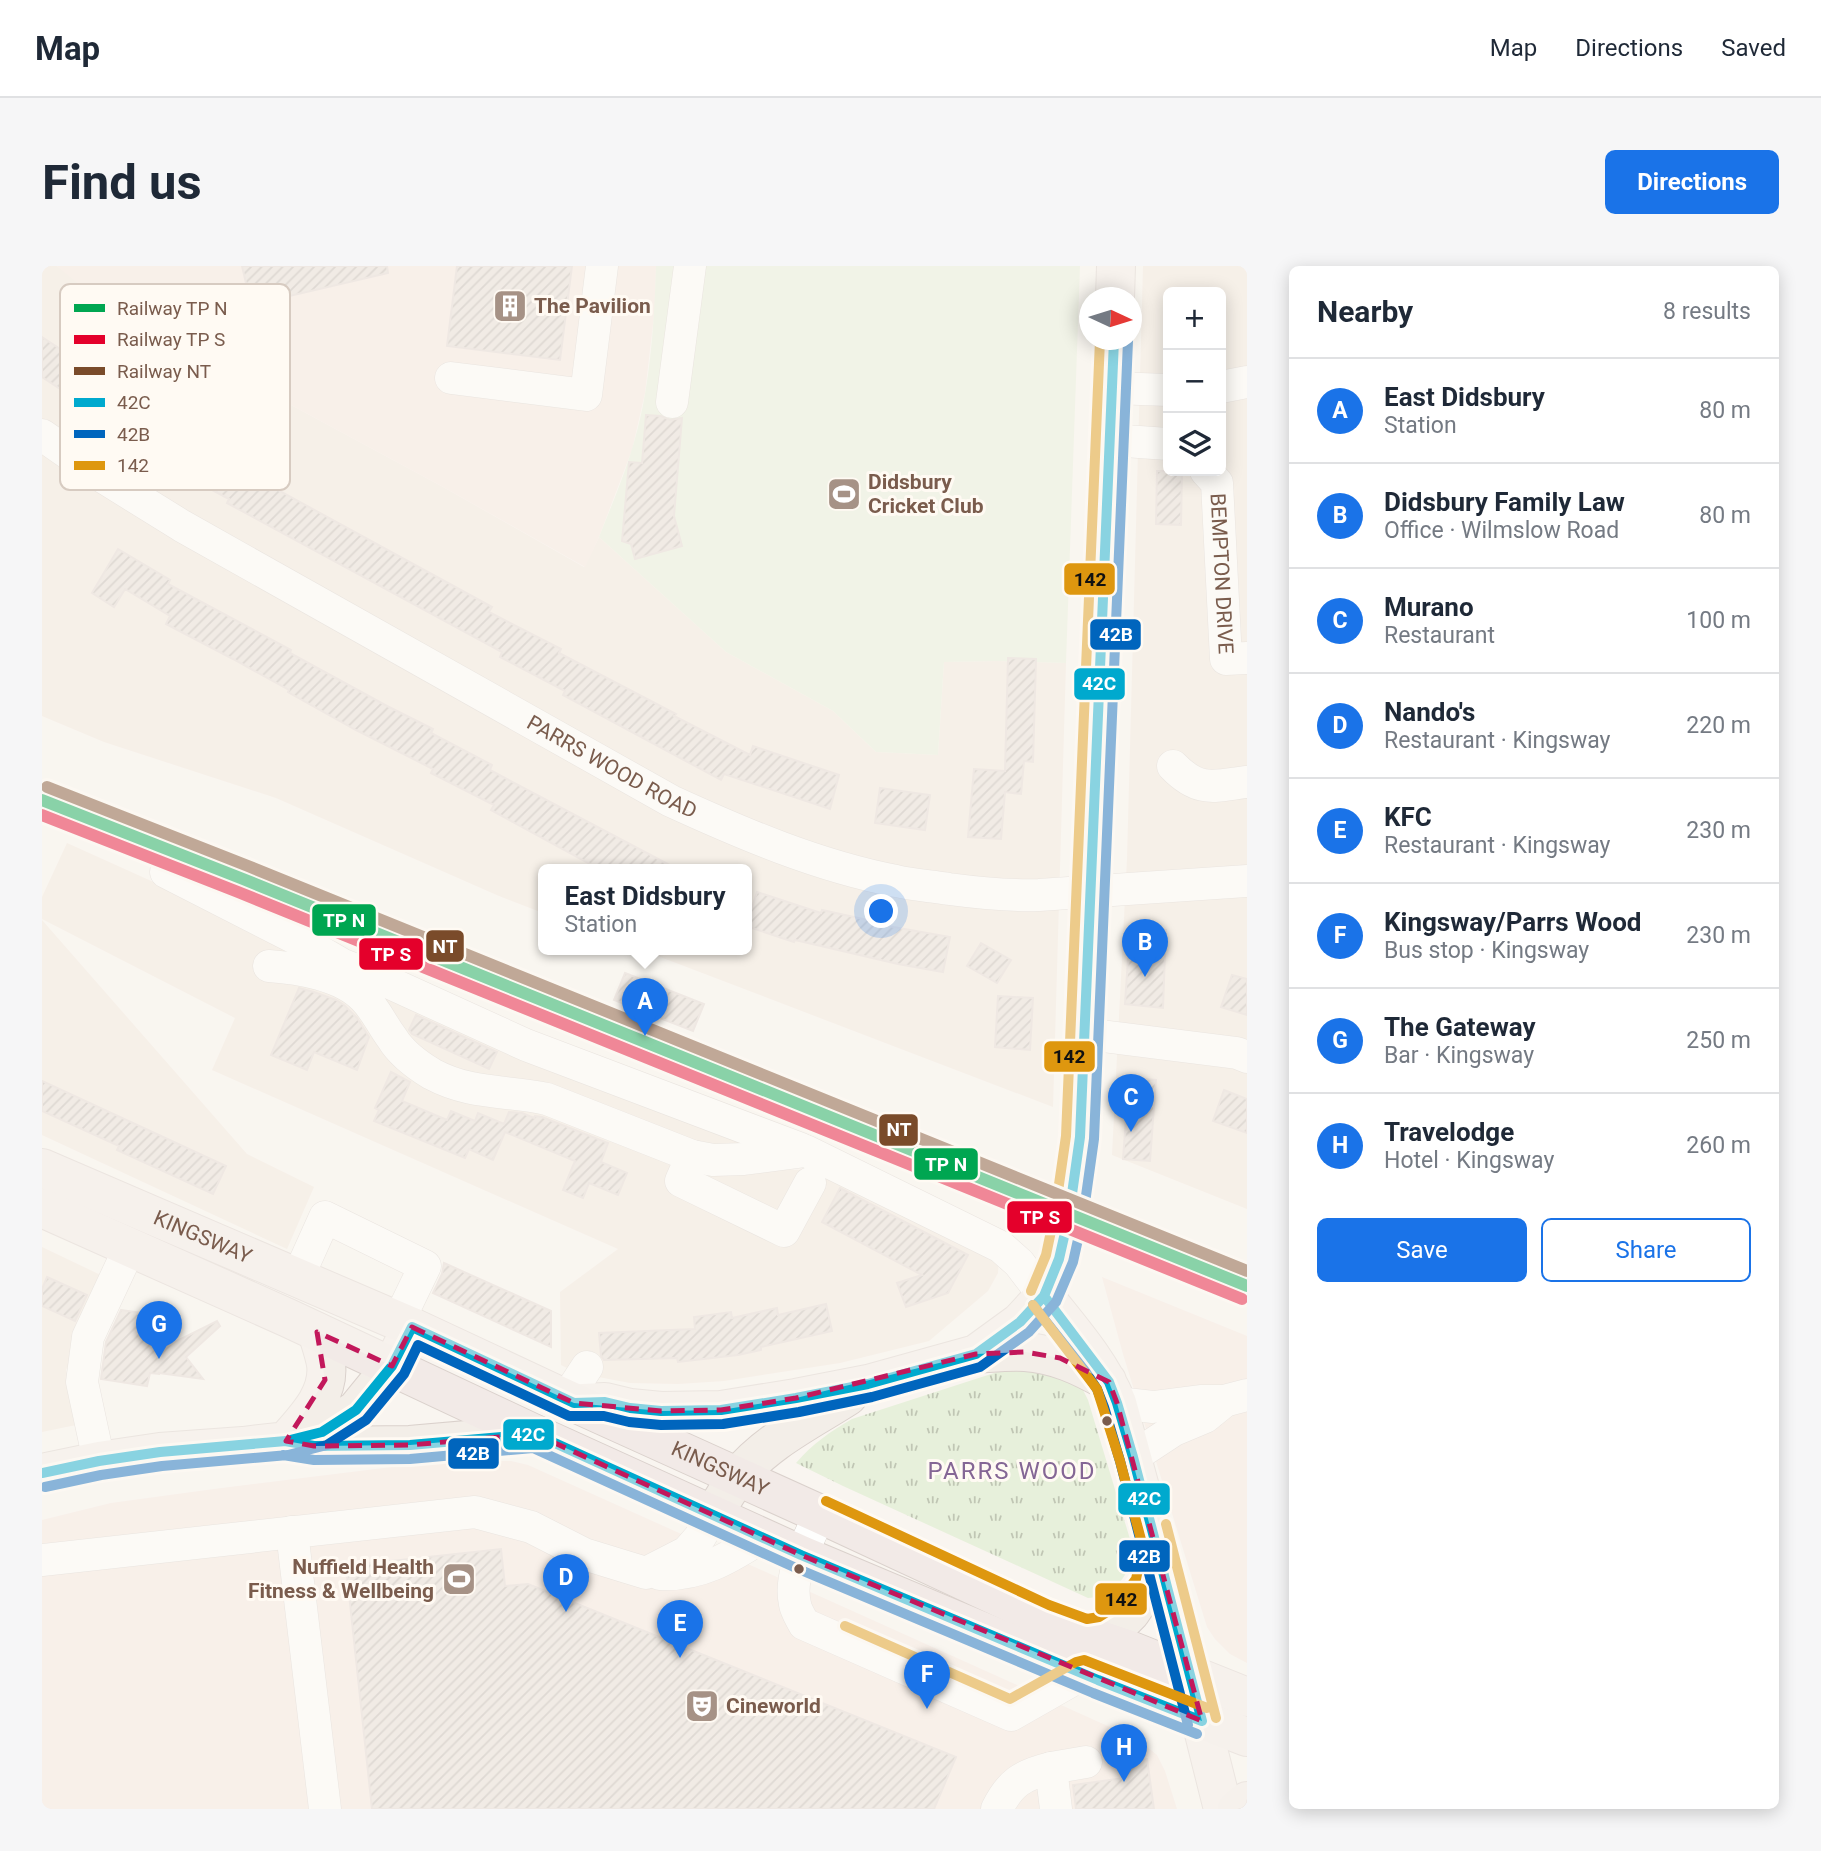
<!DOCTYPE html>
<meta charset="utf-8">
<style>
:root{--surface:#fff;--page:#f6f6f7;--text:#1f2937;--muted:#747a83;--line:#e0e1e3;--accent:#1a73e8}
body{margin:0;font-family:Roboto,sans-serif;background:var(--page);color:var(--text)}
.controls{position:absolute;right:21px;top:21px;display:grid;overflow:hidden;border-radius:10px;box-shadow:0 4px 18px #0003}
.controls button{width:63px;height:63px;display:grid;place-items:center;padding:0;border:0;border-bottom:2px solid var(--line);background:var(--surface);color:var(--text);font:35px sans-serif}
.compass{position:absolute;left:1037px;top:21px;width:63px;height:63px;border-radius:50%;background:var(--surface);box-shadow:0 4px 18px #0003;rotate:94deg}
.you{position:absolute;left:840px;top:646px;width:24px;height:24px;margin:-18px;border:5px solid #fff;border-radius:50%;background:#1a73e8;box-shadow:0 0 0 10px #1a73e833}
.badge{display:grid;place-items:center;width:46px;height:46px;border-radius:50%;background:var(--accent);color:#fff;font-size:23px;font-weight:700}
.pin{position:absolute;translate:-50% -58px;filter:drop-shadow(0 2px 4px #0008)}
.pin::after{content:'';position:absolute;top:37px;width:24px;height:21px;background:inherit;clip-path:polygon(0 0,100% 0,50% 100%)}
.popup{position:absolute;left:496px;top:598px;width:214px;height:91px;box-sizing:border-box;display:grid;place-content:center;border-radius:10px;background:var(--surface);filter:drop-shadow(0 2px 5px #0005);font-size:23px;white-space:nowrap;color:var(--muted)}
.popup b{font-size:26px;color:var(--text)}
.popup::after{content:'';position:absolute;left:50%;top:100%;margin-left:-14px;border:14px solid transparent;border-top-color:var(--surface)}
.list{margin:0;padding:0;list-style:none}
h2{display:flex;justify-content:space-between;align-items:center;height:91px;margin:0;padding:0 28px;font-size:30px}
h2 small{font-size:23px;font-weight:400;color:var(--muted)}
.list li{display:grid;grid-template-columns:46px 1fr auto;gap:21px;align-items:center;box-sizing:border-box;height:105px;padding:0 28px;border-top:2px solid var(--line)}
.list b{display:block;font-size:26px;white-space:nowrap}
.list p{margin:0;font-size:23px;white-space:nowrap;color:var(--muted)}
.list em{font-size:23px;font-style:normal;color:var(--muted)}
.actions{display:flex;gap:14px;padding:21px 28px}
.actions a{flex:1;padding:16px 0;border:2px solid var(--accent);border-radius:10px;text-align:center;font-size:24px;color:var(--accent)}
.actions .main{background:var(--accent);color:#fff}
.icon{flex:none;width:38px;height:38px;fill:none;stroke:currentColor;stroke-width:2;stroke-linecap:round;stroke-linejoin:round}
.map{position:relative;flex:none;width:1205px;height:1543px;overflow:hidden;border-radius:10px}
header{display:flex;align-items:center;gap:42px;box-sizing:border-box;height:98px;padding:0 35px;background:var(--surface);border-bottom:2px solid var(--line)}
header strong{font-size:33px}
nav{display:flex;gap:38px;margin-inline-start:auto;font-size:24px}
.intro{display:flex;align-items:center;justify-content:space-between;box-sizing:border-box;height:168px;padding:0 42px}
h1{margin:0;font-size:49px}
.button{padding:18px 32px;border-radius:10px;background:var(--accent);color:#fff;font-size:24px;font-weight:700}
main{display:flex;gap:42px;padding:0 42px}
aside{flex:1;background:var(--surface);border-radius:10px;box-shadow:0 4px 18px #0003}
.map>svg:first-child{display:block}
.residential{fill:#f2e8de;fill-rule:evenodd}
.commercial{fill:#f6e8e1}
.park{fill:url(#park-tufts)}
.pitch{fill:#e7f0db}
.building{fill:url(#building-hatch);stroke:#e2d8d2;stroke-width:2}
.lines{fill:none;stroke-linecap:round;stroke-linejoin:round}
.minor-casing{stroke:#d7d1cb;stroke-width:33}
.major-casing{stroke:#dad1cc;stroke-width:40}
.highway-casing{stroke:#dad1cc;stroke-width:40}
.minor{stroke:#fefefd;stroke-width:32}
.major{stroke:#f3eee8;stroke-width:38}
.highway{stroke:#f2eae7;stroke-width:38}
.bus-1-casing{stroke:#fffaf3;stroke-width:16}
.bus-2-casing{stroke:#fffaf3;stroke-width:16}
.bus-3-casing{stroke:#fffaf3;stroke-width:16}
.bus-1{stroke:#00a9ce;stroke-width:10}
.bus-2{stroke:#0065bd;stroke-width:10}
.bus-3{stroke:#de970f;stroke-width:10}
.rail-1-casing{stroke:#fffaf3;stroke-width:18}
.rail-2-casing{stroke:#fffaf3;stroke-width:18}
.rail-3-casing{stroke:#fffaf3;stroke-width:18}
.rail-1{stroke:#00a651;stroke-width:12}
.rail-2{stroke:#e4002b;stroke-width:12}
.rail-3{stroke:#7a4b2a;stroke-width:12}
.marked{fill:none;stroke:#c2185b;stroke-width:5;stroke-dasharray:14 9;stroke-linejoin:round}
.bus-dot{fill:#7a5c4d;stroke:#fffaf3;stroke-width:2.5}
.labels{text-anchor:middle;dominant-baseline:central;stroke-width:6;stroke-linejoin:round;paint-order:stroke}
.poi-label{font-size:21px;font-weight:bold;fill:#7a5c4d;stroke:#fffaf3;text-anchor:start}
.street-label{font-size:21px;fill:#7a5c4d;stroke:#fffaf3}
.quarter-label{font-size:24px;letter-spacing:2px;fill:#846695;stroke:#fffaf3}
.key{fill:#fffaf3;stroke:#d7cbc1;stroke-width:2}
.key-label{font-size:19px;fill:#7a5c4d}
.line-badge{stroke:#fffaf3;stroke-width:2.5}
.badge-label{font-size:19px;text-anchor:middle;font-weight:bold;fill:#fff}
.pale-badge-label{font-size:19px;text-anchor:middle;font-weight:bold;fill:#111}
</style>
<header>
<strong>Map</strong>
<nav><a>Map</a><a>Directions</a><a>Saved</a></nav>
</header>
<div class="intro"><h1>Find us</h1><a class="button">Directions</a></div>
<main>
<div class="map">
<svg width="1205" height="1543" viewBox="0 0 1205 1543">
<defs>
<pattern id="park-tufts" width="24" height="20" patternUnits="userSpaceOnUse" patternTransform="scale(1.75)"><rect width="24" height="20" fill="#e7f0db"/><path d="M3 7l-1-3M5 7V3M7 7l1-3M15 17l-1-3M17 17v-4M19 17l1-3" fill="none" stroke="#c0c6b4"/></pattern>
<pattern id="building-hatch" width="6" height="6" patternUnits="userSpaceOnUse" patternTransform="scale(1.75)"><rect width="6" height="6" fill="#e6ded7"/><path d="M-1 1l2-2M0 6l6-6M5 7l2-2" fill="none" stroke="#bfb7b1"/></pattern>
</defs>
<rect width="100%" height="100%" fill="#f9f5f0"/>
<path class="residential" d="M0,0H15L136,87L238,133L403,222L542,301L557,271L684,386L791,445L834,486L896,489L902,396L955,395L1024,397L1011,841L600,684H704V604H502L501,647L457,630L234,532L62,476L0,450Z
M1101,0H1205V943L1070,889L1085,593ZM1126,26H1179V205H1126Z
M25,577L238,673L716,881L707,903L769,904L957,988L956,1007L946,1025L887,1075L798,1097L682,1115L636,1118L588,1117L535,1107L519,1099L518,1026L576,983L170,804L193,752L0,653V631Z
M0,654L205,888L272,921L245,983L0,869Z
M0,981L67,1013L24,1104L34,1159L0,1166Z"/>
<path class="commercial" d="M15,0H614L613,41L603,127L590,184L557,271L543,301L403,222L238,133L136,87L88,60Z
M1060,1011L1205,1070V1397L1188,1388L1173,1373L1165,1361L1081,1088Z
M456,1195H469L486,1199L1079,1466L1100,1477L1115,1489L1123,1505L1135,1543H0V1254L69,1237L172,1223L374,1198Z"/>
<path class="park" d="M986,1096L1039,1120L1046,1134L1091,1283C1089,1308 1072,1331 1046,1332L801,1220L754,1197C771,1177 788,1166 810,1153Z"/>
<path class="pitch" d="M614,0H1038L1024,397L955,395L902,396L896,489L834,486L791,445L684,386L557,271C568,243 580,215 589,186C608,127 612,61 614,0Z"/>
<path class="building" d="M200,0H345L346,7L209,39Z
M415,0H530L518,94L405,80Z
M0,71L81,124L83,121L125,151L120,157L194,196L192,200L450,341L447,346L519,383L517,387L634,448L632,450L708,489L711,480L797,509L788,543L682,508L679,514L521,429L523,425L458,391L460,386L185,237L187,233L118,196L121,190L55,144L53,146L0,111Z
M604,149L619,150L628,154L640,152L632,250L640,280L593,293L589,278L580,275L587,196L600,197Z
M1115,205H1140L1139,259L1114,258Z
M76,283L128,314L126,318L249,384L248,387L345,440L391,463L389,467L450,499L448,504L637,604H559L449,544L452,539L389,507L391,503L314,464L246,426L247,424L191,393L124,358L128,350L83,323L72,341L50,327Z
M966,392L994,393L991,496L982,495L979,528L963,526L959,573L926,571L932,503L963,505Z
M838,522L888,529L883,564L833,557Z
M715,626L779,647L780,644L830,655L829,657L908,671L901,706L856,698L753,674L752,676L704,660Z
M1088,662L1124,664V682L1107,683L1123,688L1121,742L1083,738Z
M939,677L969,694L955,717L925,700Z
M583,707L662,738L651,765L572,734Z
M1190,709L1205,713V749L1179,741Z
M257,722L272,726L294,734L302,739L315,752L327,771L315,804L272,786L265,804L229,789Z
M956,730L991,732L988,784L953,781Z
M374,749L455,786L447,803L370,768L367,764Z
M349,806L368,816L360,835L405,854L409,845L433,855L436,847L462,858L467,846L480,847L492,852L493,850L500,851L566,877L559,896L585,907L576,929L547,917L541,932L521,924L533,895L463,866L451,894L427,883L423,892L332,855L337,844L333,842Z
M1087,812L1114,814L1108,895L1081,893Z
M0,815L184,900L171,928L75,884L77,880L0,845Z
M1182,824L1205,833V867L1171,855Z
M798,922L926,989L906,1027L864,1041L855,1017L880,1009L780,956Z
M402,997L509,1045V1081L391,1027L400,1008Z
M5,1011L45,1029L33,1055L0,1040V1023Z
M784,1038L790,1065L719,1081V1084L696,1089L636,1096L635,1092L562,1094L559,1090L557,1067L653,1063L652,1051L689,1046L690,1052L735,1042L736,1049Z
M79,1044L115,1049L114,1055L125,1057L121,1082L175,1055L178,1060L144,1091L161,1113L117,1107V1108L108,1107L105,1120L59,1113L64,1076Z
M459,1283L463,1320L486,1318L914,1491L892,1543H330L304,1300Z
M1105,1493L1112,1543H1034L1031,1519L1082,1512L1080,1496Z"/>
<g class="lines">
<g class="minor-casing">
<g id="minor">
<path d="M409,112L544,129L560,0"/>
<path d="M1179,121L1205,116"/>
<path d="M1070,122L1126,124"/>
<path d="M630,136L648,0"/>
<path id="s1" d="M0,169L53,206L140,260L629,535C701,568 776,600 854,615C871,619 889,620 907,623C937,627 967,630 997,629L1205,615"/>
<path d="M1068,174L1126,178"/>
<path id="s2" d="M1164,205L1175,217L1184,393L1205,392"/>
<path d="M1131,500C1157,527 1172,520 1205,516"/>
<path d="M124,606L265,678L301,699L348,717L484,779L759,883"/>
<path d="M227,700C257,702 300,709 322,732C334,744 340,759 350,772C359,787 375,799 390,808C429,829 464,824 505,833L650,890L671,894L702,893L764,885L959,981L977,997L1002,1030"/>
<path d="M1044,768L1195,787L1205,791"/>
<path d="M650,890L639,915L742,965L768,917"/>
<path d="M256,1011L283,951L383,1000L356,1056"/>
<path d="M524,1133L545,1101"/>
<path d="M1075,1137L1111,1141L1158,1135H1182L1205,1129"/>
<path d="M1091,1191L1132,1164L1163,1151L1179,1138"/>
<path d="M57,1195L40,1116L46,1071L88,981"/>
<path d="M778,1248C766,1275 746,1308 753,1338C754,1345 759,1352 762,1358L969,1449L1041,1408"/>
<path d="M250,1266L283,1543"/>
<path d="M0,1294L433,1246L489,1261L542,1288L604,1307L645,1286L658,1271L671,1249"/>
<path d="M618,1308C658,1310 687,1292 720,1271"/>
<path d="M1009,1502L1044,1496"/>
<path d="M955,1543C968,1517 980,1509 1009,1502L1014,1543"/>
</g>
</g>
<g class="major-casing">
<path id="major" d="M1073,32L1074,0
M1002,1030C1029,1064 1058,1096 1075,1137L1127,1328L1181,1543
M934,1088C950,1087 967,1085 983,1086C1013,1088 1039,1100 1065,1115
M541,1137L563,1136L588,1142L619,1145L679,1144L754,1132L826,1118L934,1088L978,1056L1002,1030L1017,993L1027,949L1038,871L1072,74
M244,1175C263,1153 288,1129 284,1098C282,1087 278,1076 275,1066
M257,1177L272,1180L368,1179L493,1168
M0,1207L57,1195L118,1186L201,1180L244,1175L280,1166L314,1144L350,1100L370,1061
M671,1249C679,1237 686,1223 695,1212C723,1176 769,1154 806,1130
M1044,1368L1062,1364L1083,1352L1089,1346L1107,1319L1115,1281"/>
</g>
<g class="highway-casing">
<g id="highway">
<path id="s3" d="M0,902L370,1061L524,1133L778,1248L1002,1352L1061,1375L1085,1383L1205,1431"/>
<path d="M0,942L246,1052L493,1168L759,1289L1056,1414L1205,1471"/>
<path d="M1195,1543L1205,1535"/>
</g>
</g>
<use href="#minor" class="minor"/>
<use href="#major" class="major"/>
<use href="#highway" class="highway"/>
<g class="bus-1-casing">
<path id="bus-1" d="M1002,1030L1067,1116L1075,1137L1091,1191L1160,1455
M243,1175L272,1180L368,1179L493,1168L759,1289L1056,1414L1160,1455
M0,1207L57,1195L118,1186L244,1175L280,1166L314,1144L350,1100L370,1061L532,1137L563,1136L588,1142L619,1145L679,1144L754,1132L826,1118L934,1088L978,1056L1002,1030L1017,993L1027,949L1038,871L1072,74"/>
</g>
<g class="bus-2-casing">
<path id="bus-2" d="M991,1039L1043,1105L1055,1123L1062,1141L1078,1195L1146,1459
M241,1189L272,1194L368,1193L491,1182L754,1302L1051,1427L1155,1468
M3,1221L59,1209L120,1200L246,1189L285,1179L324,1154L362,1108L376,1079L527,1150H562L587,1156L619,1159L681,1158L757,1146L830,1131L938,1101L987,1066L1014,1036L1031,996L1041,951L1052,873L1086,75"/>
</g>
<g class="bus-3-casing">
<path id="bus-3" d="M989,1025L1004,989L1013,946L1024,870L1058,74
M784,1235L1007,1339L1045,1353L1057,1351L1073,1341L1094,1313L1101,1281L1078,1195L1055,1123L991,1039
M1124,1258L1174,1452
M803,1360L968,1433L1034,1396L1042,1394L1165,1442"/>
</g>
<use href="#bus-1" class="bus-1"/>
<use href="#bus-2" class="bus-2"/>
<use href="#bus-3" class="bus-3"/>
<g class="rail-1-casing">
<path id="rail-1" d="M0,534L201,613L1205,1020"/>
</g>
<g class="rail-2-casing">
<path id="rail-2" d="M0,549L196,626L1200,1033"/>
</g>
<g class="rail-3-casing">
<path id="rail-3" d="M5,521L206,600L1205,1005"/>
</g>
<use href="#rail-1" class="rail-1"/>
<use href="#rail-2" class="rail-2"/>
<use href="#rail-3" class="rail-3"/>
</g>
<path d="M0 0H1205V1543H0ZM370,1061L532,1137L619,1145L679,1144L754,1132L934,1088L983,1086L1018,1092L1067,1116L1075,1137L1160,1455L759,1289L493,1168L368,1179L272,1180L244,1175L283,1114L275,1066L350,1100Z" fill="#f9f5f0" fill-opacity=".55" fill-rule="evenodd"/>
<path class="marked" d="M370,1061L532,1137L619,1145L679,1144L754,1132L934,1088L983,1086L1018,1092L1067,1116L1075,1137L1160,1455L759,1289L493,1168L368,1179L272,1180L244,1175L283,1114L275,1066L350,1100Z"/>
<defs>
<g id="building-square" transform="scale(1.75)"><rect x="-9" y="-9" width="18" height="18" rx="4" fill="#a69286" stroke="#fffaf3"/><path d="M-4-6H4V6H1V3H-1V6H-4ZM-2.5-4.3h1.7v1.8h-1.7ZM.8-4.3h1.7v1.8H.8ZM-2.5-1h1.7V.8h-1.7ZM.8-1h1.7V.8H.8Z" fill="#fff"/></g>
<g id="stadium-square" transform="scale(1.75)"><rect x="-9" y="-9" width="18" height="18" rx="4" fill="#a69286" stroke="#fffaf3"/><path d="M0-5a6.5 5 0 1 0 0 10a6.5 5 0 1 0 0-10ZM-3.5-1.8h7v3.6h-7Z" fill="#fff"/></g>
<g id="theatre-square" transform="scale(1.75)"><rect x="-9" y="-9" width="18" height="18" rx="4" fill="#a69286" stroke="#fffaf3"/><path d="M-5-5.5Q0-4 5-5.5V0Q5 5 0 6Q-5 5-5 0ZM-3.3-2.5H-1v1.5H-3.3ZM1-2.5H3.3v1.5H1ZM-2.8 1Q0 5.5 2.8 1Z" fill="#fff"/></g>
</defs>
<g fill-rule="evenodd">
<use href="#building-square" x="468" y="40"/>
<use href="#stadium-square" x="802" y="228"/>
<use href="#stadium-square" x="417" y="1313"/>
<use href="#theatre-square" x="660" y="1440"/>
</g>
<g class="bus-dot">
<circle cx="1065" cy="1155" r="6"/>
<circle cx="757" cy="1303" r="6"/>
</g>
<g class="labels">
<g class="poi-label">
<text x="492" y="40">The Pavilion</text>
<text x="826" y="216">Didsbury<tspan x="826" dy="24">Cricket Club</tspan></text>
<text x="392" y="1301" text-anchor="end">Nuffield Health<tspan x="392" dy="24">Fitness &amp; Wellbeing</tspan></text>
<text x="684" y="1440">Cineworld</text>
</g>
<g class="street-label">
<text stroke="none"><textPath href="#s2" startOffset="107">BEMPTON DRIVE</textPath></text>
<text stroke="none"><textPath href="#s1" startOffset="660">PARRS WOOD ROAD</textPath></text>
<text stroke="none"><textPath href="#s3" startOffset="175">KINGSWAY</textPath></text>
<text stroke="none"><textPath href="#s3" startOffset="742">KINGSWAY</textPath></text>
</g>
<g class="quarter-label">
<text x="970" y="1205">PARRS WOOD</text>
</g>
</g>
<rect x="18" y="18" width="230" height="206" rx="10" class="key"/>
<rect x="32" y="38" width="31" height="8" fill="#00a651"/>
<rect x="32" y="69" width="31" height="9" fill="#e4002b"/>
<rect x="32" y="101" width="31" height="8" fill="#7a4b2a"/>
<rect x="32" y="132" width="31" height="9" fill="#00a9ce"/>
<rect x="32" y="164" width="31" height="8" fill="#0065bd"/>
<rect x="32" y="195" width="31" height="9" fill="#de970f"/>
<g class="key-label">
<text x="75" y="49">Railway TP N</text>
<text x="75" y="80">Railway TP S</text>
<text x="75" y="112">Railway NT</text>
<text x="75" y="143">42C</text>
<text x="75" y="175">42B</text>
<text x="75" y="206">142</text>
</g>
<g class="line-badge">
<rect x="1021" y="296" width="53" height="34" rx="7" fill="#de970f"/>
<rect x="1047" y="352" width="53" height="33" rx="7" fill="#0065bd"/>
<rect x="1031" y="401" width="53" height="34" rx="7" fill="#00a9ce"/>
<rect x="269" y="637" width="66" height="34" rx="7" fill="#00a651"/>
<rect x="383" y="663" width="40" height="34" rx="7" fill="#7a4b2a"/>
<rect x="316" y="671" width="66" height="34" rx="7" fill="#e4002b"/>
<rect x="1001" y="774" width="53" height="33" rx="7" fill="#de970f"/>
<rect x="836" y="847" width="41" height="34" rx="7" fill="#7a4b2a"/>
<rect x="871" y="881" width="66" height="34" rx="7" fill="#00a651"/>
<rect x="964" y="934" width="67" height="34" rx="7" fill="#e4002b"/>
<rect x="460" y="1152" width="53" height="33" rx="7" fill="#00a9ce"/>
<rect x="405" y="1171" width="53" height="33" rx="7" fill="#0065bd"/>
<rect x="1075" y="1216" width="54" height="34" rx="7" fill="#00a9ce"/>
<rect x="1076" y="1273" width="53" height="34" rx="7" fill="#0065bd"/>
<rect x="1052" y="1316" width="54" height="34" rx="7" fill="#de970f"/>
</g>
<g class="badge-label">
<text x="1074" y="375">42B</text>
<text x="1057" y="424">42C</text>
<text x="302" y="661">TP N</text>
<text x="403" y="687">NT</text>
<text x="349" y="695">TP S</text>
<text x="857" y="870">NT</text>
<text x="904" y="905">TP N</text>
<text x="998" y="958">TP S</text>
<text x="486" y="1175">42C</text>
<text x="431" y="1194">42B</text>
<text x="1102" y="1239">42C</text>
<text x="1102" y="1297">42B</text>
</g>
<g class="pale-badge-label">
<text x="1048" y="320">142</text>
<text x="1027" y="797">142</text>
<text x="1079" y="1340">142</text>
</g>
</svg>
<div class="controls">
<button>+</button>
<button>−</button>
<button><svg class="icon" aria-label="layers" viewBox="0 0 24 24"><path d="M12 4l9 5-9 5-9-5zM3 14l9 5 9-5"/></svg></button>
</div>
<svg class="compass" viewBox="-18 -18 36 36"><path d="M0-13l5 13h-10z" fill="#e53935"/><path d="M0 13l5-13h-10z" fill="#747a83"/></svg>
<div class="you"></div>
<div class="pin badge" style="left:603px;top:770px">A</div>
<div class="popup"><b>East Didsbury</b>Station</div>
<div class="pin badge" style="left:1103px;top:711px">B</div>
<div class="pin badge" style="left:1089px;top:866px">C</div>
<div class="pin badge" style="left:524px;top:1346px">D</div>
<div class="pin badge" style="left:638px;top:1392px">E</div>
<div class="pin badge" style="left:885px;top:1443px">F</div>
<div class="pin badge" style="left:117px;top:1093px">G</div>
<div class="pin badge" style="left:1082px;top:1516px">H</div>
</div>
<aside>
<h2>Nearby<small>8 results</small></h2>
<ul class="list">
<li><span class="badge">A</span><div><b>East Didsbury</b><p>Station</p></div><em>80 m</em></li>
<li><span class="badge">B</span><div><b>Didsbury Family Law</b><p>Office · Wilmslow Road</p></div><em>80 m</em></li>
<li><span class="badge">C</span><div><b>Murano</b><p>Restaurant</p></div><em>100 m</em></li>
<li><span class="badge">D</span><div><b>Nando's</b><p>Restaurant · Kingsway</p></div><em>220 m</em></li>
<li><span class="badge">E</span><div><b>KFC</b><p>Restaurant · Kingsway</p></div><em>230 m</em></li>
<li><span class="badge">F</span><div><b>Kingsway/Parrs Wood</b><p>Bus stop · Kingsway</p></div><em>230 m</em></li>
<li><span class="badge">G</span><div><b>The Gateway</b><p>Bar · Kingsway</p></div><em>250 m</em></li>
<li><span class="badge">H</span><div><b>Travelodge</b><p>Hotel · Kingsway</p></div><em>260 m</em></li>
</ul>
<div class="actions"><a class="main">Save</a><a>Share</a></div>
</aside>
</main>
